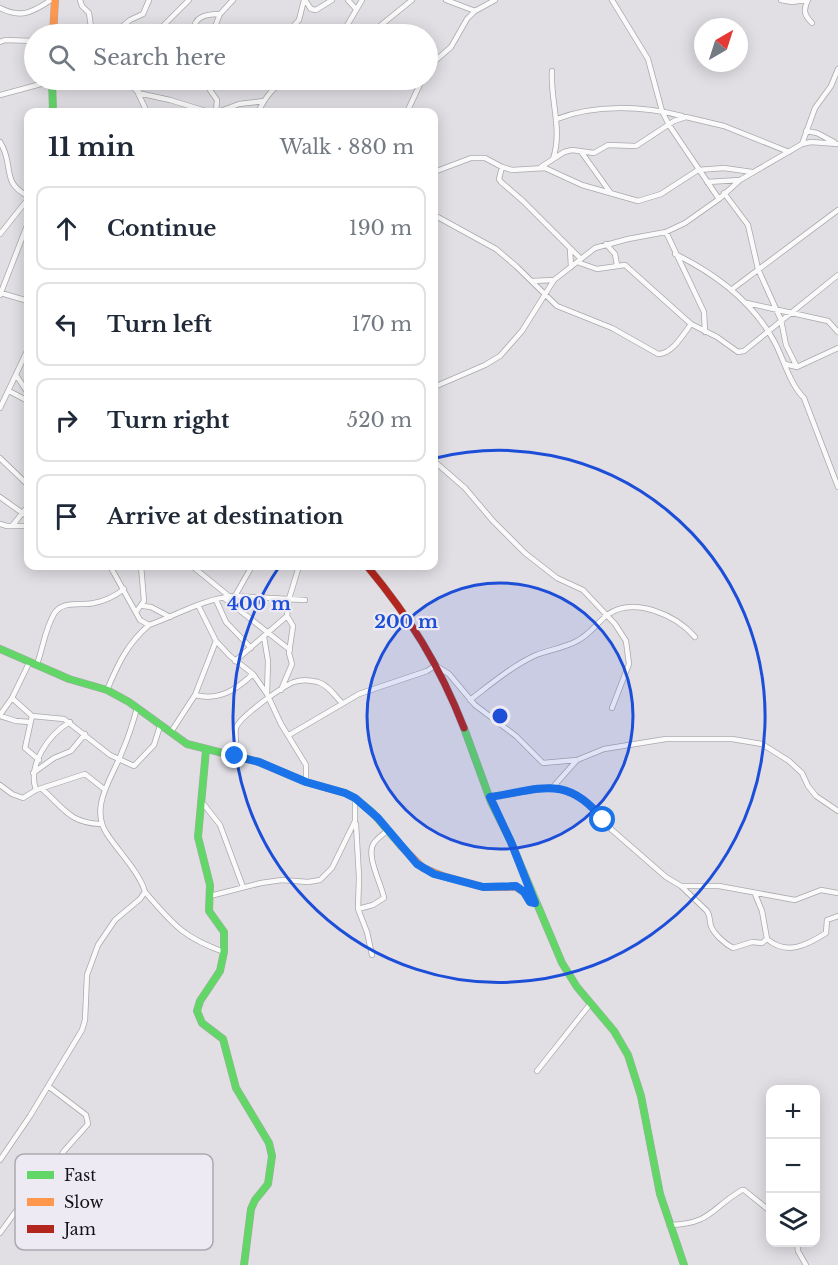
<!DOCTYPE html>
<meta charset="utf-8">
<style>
:root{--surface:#fff;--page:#f6f6f7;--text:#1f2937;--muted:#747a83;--line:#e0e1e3}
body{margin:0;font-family:"Libre Baskerville",serif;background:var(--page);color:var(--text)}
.controls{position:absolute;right:18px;bottom:18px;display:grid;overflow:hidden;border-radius:12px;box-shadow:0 3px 15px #0003}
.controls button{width:54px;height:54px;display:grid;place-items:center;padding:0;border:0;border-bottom:2px solid var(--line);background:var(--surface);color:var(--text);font:30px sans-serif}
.compass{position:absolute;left:694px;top:18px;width:54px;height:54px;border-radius:50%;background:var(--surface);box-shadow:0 3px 15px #0003;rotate:39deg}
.stop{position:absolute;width:18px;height:18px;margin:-14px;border:4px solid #1a73e8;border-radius:50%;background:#fff}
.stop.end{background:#1a73e8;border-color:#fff;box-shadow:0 2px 6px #0008}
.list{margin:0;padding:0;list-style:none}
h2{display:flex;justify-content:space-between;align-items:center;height:78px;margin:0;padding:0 24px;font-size:26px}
h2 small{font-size:20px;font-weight:400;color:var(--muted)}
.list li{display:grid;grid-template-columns:39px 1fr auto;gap:18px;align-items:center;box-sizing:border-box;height:84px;margin:0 12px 12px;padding:0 12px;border:2px solid var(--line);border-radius:12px}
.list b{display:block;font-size:22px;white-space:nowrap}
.list em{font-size:20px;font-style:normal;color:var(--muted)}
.icon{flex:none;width:33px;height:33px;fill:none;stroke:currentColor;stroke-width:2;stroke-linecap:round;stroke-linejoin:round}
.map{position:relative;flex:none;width:838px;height:1265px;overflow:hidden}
.search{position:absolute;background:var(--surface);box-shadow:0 3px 15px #0003;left:24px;top:24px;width:414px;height:66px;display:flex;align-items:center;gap:15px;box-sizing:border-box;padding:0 21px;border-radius:33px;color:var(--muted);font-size:22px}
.panel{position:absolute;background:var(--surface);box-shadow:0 3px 15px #0003;left:24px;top:108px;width:414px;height:462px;border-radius:12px}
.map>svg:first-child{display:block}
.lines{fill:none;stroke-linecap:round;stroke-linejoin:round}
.street-casing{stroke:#a9a8ab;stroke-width:6}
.fast-casing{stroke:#a9a8ab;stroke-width:8}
.slow-casing{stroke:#a9a8ab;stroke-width:8}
.jam-casing{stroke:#a9a8ab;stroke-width:8}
.street{stroke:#fafafb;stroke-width:4.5}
.fast{stroke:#63d668;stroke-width:7}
.slow{stroke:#ff974d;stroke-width:7}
.jam{stroke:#b3261e;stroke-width:7}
.route{stroke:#1a73e8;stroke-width:8}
.ring{fill:none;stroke:#1d4ed8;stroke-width:3}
.key{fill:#edeaf3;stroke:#aca9b0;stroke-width:1.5}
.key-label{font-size:16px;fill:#131215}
.centre{fill:#1d4ed8;stroke:#edeaf3;stroke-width:3}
.ring-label{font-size:18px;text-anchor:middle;font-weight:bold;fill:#1d4ed8;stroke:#edeaf3;stroke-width:4.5;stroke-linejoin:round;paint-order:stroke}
</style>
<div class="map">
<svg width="838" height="1265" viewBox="0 0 838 1265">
<rect width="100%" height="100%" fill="#e1dfe4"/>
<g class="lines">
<g class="street-casing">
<path id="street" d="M80,0L82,6L89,13L92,34
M305,0L311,9L316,10L332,0
M348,0L356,9
M446,0L475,11
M612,0L648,59L662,111L669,125L719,199
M781,0L792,2L806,0
M808,0C803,10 804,15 812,23
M0,8C21,19 33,12 51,0
M113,34L130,20L143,14L149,0
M155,34L189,0
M194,34C192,17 205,14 220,14
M212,34L220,14L233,0
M286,34L299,20L304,0
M342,34L362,0
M370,34L412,0
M0,42L5,40L34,41
M428,67L451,47L467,19L475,11L495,0
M552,71C550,101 563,129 553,159
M124,80L137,91L147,112
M215,80L210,90L217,100L216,112
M262,80L272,90
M137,91L150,80
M138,93L170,100L209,112
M0,95L52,81
M218,112L239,104L264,101
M258,112C288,53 304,104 339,80
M407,112L422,80
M557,119C595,104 643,106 682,116
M806,131L817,133L834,142
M0,142C15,165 0,182 28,196
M802,144L815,108L831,86L838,69
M582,153L610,192
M502,167L499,179L501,182L523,201L581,259
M541,167L564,152L572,150L594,153L608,145L636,146L674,121L686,117L724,126L789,152
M434,172L471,158H485L502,167L512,170L545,168L582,185L638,201L661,194L698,170L724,168L752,172
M707,182L740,180
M724,193L748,225L758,269L781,320L786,345L797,367
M434,215L496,249L516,266L557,306L612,328L658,354C672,354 683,335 691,324
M666,232L704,312L705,332
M0,234L28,199
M606,244L615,254L617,265
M570,249L571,267
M675,254C716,274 752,301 774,341C784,359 789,383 804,398L838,487
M577,262L597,269L625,265L691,324L717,337L738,352L744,351L838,275
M532,281L554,280
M731,290L838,210
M1,293L28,301
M0,295L28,223
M747,303L828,321L838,332
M785,364L797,367L838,348
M16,375L28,393
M434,387L485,365L500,356L522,331L554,280L595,248L628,239L666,232L685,223L719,199L740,180L802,144L811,142L838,144
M9,391L28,401
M0,408L28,349
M0,458L28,485
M434,461L465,488L493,521L525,553L557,578L583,590L615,624L626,641L629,664L612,708
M0,497L28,517
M0,524L7,526H28
M12,526L28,506
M110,566L140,620L149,625C177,615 205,598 235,596L305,600
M192,566L230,597
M235,596L252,566
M224,598L290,650
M216,600L226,622L251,648
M198,605L216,641L230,656L253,674L267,694L281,724L306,765V782
M143,606L151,607L170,617
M136,612L144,601L141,566
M264,637L268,661L267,694
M235,661L287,616
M37,664C43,648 45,629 54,614C62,600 81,606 94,603C105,601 115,596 124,589
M438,667L449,674L475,705L516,736L543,763L577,760
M107,690C118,664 127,644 149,625
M281,690L292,664L289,653L293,626L287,616L289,599L299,566
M195,695C219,701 236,690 253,674
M12,698L32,716L25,748L39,760
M470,700C491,684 512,666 536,655C549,650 563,648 575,642C589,636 596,624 607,615C634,596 676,615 695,637
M0,715L12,698L30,661
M0,716L16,721L30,722
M32,716L64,719L110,755L134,766L154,745L160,726
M171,732L195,695L216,641
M289,735L359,694L427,671L436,665
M235,756C238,745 234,736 236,728C239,717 283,686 294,682C302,679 310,680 318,682C328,685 335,696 342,703
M33,773L54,758L71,751L85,734
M0,785L12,794L23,798L36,790L85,774L104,789
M553,787L577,760L604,749L666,739H732L762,744L789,761L802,773L808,786L816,796L838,811
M42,789C64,808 69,823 101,824
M36,790C27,765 49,734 70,722
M490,797L553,787L579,797L595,809L612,830L666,877L681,886H719L795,900L821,890L838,893
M202,802L220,825L243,887
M356,824L359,877L358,909L367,932L372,955
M681,886L707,911C711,917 709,920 711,926C714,934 725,944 733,948L752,942L762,943L767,939L762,911L755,894
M145,892C173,924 182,937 224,952
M210,896L261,883L282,880L308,882L320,880L332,868L355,821V798
M358,909L373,905L384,898C382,885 365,855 374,843C377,838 384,834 388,830
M767,939C787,956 807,945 826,933L827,920L838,916
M537,1071L591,1003
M0,1160L30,1116L82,1030L85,1020L87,975L98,945L115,920L140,899L145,892C140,873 118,851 107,834C89,807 112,778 122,752C128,738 133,723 137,708
M669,1225C711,1224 710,1209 742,1190H744L770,1211
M0,1233L16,1211L44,1184L64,1151L88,1124L86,1115L48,1086
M797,1242L798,1251L806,1265"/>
</g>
<g class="fast-casing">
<path id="fast" d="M52,80L53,112
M0,649L69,679L107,690L129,702L187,744L259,762L306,782L345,793L355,798L372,812L401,846
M464,728L491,802L511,842L562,963L577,987L614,1031L628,1055L641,1096L660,1194L684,1265
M206,750L198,837L210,885L209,911L224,932V952L220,971L200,1001L197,1011L202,1023L223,1039L236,1088L269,1143L272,1156L268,1184L255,1200L251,1209L244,1265"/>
</g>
<g class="slow-casing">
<path id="slow" d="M53,34L55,0
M401,846L423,868L443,876L483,887H516L524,892L530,902L535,903"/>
</g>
<g class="jam-casing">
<path id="jam" d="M367,566C410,618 439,664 464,728"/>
</g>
<use href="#street" class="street"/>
<use href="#fast" class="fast"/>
<use href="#slow" class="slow"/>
<use href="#jam" class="jam"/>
</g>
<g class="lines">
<path class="route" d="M235,756L259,762L306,782L345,793L355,798L378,818L417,864L434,874L483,887L516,886L524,892L530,902L535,903L511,842L490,797C538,790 567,773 603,820"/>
</g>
<circle cx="500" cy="716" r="133" fill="#1d4ed8" fill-opacity=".12"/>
<g class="ring">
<circle cx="500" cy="716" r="133"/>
<path d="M436 458A266 266 0 1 1 279 567"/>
</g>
<rect x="15" y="1154" width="198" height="96" rx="9" class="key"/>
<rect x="27" y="1171" width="27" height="8" fill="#63d668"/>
<rect x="27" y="1198" width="27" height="8" fill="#ff974d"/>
<rect x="27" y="1225" width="27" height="8" fill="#b3261e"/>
<g class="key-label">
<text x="64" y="1181">Fast</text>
<text x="64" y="1208">Slow</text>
<text x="64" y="1235">Jam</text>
</g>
<circle cx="500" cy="716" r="9" class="centre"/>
<g class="ring-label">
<text x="259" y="610">400 m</text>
<text x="406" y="628">200 m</text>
</g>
</svg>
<div class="controls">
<button>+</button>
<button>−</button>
<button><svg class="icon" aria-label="layers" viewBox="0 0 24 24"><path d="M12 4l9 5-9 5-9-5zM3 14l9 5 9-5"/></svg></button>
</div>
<svg class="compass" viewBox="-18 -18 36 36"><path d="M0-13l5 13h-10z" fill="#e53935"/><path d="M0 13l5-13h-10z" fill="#747a83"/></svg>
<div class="stop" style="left:603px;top:820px"></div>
<div class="stop end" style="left:235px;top:756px"></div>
<div class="search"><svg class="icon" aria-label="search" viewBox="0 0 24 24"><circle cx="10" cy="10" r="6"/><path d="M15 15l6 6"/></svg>Search here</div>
<section class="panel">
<h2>11 min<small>Walk · 880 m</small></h2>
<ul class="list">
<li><svg class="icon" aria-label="ahead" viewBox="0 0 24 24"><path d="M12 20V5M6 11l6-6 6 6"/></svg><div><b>Continue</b></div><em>190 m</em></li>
<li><svg class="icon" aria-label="left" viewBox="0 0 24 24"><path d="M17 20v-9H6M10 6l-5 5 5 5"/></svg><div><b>Turn left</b></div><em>170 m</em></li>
<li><svg class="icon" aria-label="right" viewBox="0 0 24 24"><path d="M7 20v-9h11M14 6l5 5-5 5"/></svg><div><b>Turn right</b></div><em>520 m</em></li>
<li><svg class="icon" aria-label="arrive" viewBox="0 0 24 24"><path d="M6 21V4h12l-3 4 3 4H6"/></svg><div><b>Arrive at destination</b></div></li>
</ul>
</section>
</div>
